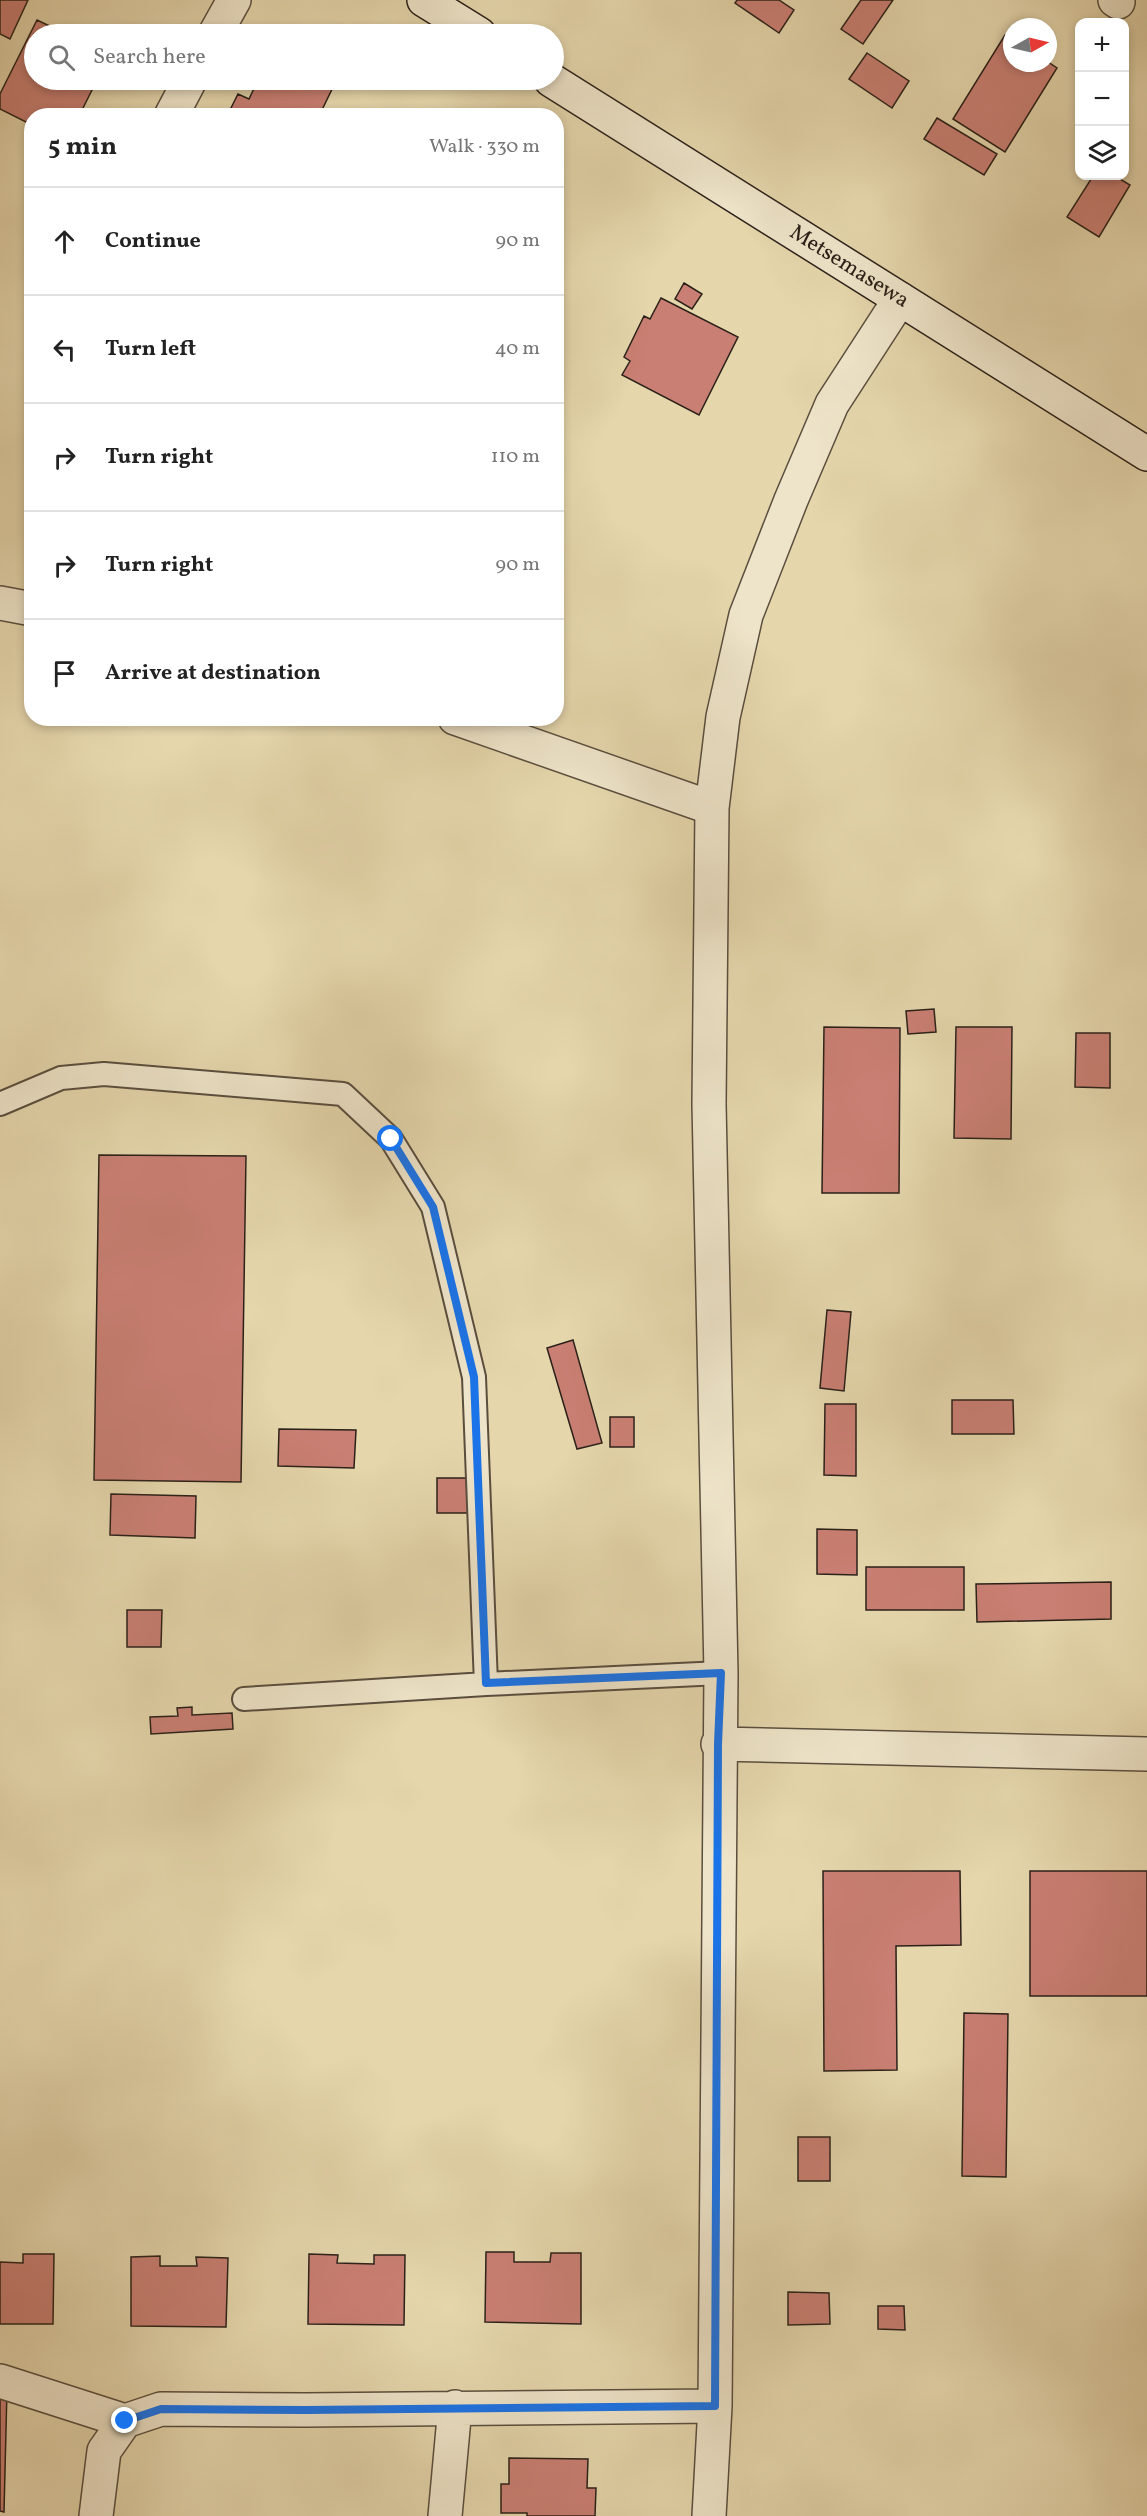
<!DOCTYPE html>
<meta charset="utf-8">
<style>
:root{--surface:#fff;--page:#f2f2f2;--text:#222;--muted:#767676;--line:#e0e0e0}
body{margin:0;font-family:Vollkorn,serif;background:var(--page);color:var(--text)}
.controls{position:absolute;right:18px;top:18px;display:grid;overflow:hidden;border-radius:12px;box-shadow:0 3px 9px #0003}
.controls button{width:54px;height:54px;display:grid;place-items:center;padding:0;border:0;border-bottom:2px solid var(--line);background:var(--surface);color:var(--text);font:30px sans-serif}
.compass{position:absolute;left:1003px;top:18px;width:54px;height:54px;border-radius:50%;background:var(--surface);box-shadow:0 3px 9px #0003;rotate:82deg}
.stop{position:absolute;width:18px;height:18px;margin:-14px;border:4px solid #1a73e8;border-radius:50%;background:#fff}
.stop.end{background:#1a73e8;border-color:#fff;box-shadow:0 2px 6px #0008}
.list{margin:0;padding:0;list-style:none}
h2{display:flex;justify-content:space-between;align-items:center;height:78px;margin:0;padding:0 24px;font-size:26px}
h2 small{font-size:20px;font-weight:400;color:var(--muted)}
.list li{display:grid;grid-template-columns:39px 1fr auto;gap:18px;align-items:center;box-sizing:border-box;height:108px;padding:0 24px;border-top:2px solid var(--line)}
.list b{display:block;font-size:22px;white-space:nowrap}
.list em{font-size:20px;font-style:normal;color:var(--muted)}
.icon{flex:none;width:33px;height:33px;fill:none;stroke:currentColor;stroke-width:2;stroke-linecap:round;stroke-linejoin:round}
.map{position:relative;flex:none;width:1147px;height:2516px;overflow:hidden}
.search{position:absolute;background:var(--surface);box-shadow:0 3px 9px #0003;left:24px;top:24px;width:540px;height:66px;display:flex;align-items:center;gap:15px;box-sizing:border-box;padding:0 21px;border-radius:33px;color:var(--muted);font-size:22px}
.panel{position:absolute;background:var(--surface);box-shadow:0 3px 9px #0003;left:24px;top:108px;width:540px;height:618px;border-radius:24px}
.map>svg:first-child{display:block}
.building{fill:#c97f73;stroke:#2b2119;stroke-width:1.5}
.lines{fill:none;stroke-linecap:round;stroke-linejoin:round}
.lane-casing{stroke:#5a4e3e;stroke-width:26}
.street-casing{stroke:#5a4e3e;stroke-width:36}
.secondary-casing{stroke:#2b2119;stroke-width:36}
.lane{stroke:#eee4c9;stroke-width:22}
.street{stroke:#eee4c9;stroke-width:33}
.secondary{stroke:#eee4c9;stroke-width:33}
.route{stroke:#1a73e8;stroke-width:8}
.labels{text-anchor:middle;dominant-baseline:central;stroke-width:6;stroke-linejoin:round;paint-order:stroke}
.street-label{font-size:22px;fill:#2b2119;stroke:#eee4c9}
</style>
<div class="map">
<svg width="1147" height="2516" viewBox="0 0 1147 2516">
<rect width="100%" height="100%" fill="#e5d6ac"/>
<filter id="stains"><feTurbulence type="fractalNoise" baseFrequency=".00333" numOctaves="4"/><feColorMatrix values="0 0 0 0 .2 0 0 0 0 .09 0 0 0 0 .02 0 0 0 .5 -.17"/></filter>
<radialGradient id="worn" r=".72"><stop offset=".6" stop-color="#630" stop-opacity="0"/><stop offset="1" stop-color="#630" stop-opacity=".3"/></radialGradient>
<path class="building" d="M0,0H28L10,39L0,34Z
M737,0H779L794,10L779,33L735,3Z
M861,0H893L863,44L841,29Z
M37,20L66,34H34V80H97L79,116H32V125L0,109V94Z
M1005,35L1012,39V63L1048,62L1057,68L1005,152L953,119Z
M867,53L909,81L892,108L849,79Z
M258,80H329L335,83L319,116H227L238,94L249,99Z
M937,118L997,154L984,175L924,139Z
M1093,176H1115L1130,185L1099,237L1067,217Z
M684,283L702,294L692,309L675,299Z
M661,298L738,337L699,415L622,375L630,361L624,357L644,316L650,319Z
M934,1009L936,1032L908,1034L906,1011Z
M824,1027L900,1028L899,1193H822Z
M956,1027H1012L1011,1139L954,1138Z
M1076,1033H1110V1088L1075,1087Z
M99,1155L246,1156L241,1482L94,1480Z
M827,1310L851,1312L844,1391L820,1388Z
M573,1340L602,1443L577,1449L547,1348Z
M952,1400H1013L1014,1434H952Z
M825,1404H856V1476L824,1475Z
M610,1417H634V1447H610Z
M279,1429L356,1430L354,1468L278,1466Z
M437,1478H469V1513H437Z
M111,1494L196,1496L195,1538L110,1535Z
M817,1529L857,1530V1575L817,1574Z
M866,1567H964V1610H866Z
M1111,1582V1619L977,1622L976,1584Z
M127,1610H162L161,1647H127Z
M192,1707V1715L232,1713L233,1729L151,1734L150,1717L178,1716L177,1708Z
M823,1871H960L961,1945L896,1946L897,2070L824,2071Z
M1030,1871H1147V1996H1030Z
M964,2013L1008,2014L1006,2177L962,2176Z
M798,2137H830V2181H798Z
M486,2252H514V2262H550L551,2253H581V2324L485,2322Z
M23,2254H54L53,2324H0V2262L23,2263Z
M309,2254L338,2255L337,2263L374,2264V2255H405L404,2325L308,2324Z
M160,2256V2266H197L196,2257L228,2258L226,2327L131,2326V2257Z
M788,2292L829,2293L830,2324L788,2325Z
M878,2306H904L905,2330L878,2329Z
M0,2389H7L4,2512L0,2511Z
M509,2458L588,2459L587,2488H596L595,2516H527V2513H501V2484H509Z"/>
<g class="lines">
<g class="lane-casing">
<path id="lane" d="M0,1104L61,1078L104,1074L343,1094L391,1139L433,1207L474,1377L486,1684
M244,1699L486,1684L721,1673"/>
</g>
<g class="street-casing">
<path id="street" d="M1115,0L1118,2
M215,34L234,0
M171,116L190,80
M0,603L32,609
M455,718L712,808
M718,1744L1147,1754
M0,2381L125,2421
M96,2516L104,2451L125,2421L161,2409L306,2410L715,2406
M445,2516L455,2407
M709,2516L715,2406L721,1673L709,1104L712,808L723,717L746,615L791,500L832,404L900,299"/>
</g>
<g class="secondary-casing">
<path id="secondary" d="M424,0L479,34
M551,80L1147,454"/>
</g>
<use href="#lane" class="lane"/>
<use href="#street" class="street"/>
<use href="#secondary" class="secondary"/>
</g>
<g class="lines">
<path class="route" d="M125,2421L161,2409L306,2410L715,2406L718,1744L721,1673L486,1683L474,1377L433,1207L391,1139"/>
</g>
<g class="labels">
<g class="street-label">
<text transform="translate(849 267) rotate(32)">Metsemasewa</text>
</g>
</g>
<rect width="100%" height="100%" filter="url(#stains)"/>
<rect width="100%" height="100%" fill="url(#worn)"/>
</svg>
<div class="controls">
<button>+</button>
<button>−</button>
<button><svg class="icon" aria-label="layers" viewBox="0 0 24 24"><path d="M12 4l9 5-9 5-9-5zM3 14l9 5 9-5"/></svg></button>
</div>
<svg class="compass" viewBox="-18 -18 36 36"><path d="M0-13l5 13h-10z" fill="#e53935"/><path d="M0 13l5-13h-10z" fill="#767676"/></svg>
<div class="stop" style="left:391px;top:1139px"></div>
<div class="stop end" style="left:125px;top:2421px"></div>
<div class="search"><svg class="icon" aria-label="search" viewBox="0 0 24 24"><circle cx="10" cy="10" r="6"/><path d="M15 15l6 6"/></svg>Search here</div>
<section class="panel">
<h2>5 min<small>Walk · 330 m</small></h2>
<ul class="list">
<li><svg class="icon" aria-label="ahead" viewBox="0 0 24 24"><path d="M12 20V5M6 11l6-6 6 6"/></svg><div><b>Continue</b></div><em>90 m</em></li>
<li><svg class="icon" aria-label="left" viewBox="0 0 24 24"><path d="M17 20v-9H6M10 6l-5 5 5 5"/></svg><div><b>Turn left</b></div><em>40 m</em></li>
<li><svg class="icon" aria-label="right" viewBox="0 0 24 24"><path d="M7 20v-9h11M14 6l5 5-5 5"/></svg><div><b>Turn right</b></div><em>110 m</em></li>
<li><svg class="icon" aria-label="right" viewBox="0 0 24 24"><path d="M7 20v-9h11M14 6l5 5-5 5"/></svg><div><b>Turn right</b></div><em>90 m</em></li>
<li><svg class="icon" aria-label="arrive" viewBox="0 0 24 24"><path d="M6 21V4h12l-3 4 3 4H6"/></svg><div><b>Arrive at destination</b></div></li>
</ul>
</section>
</div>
